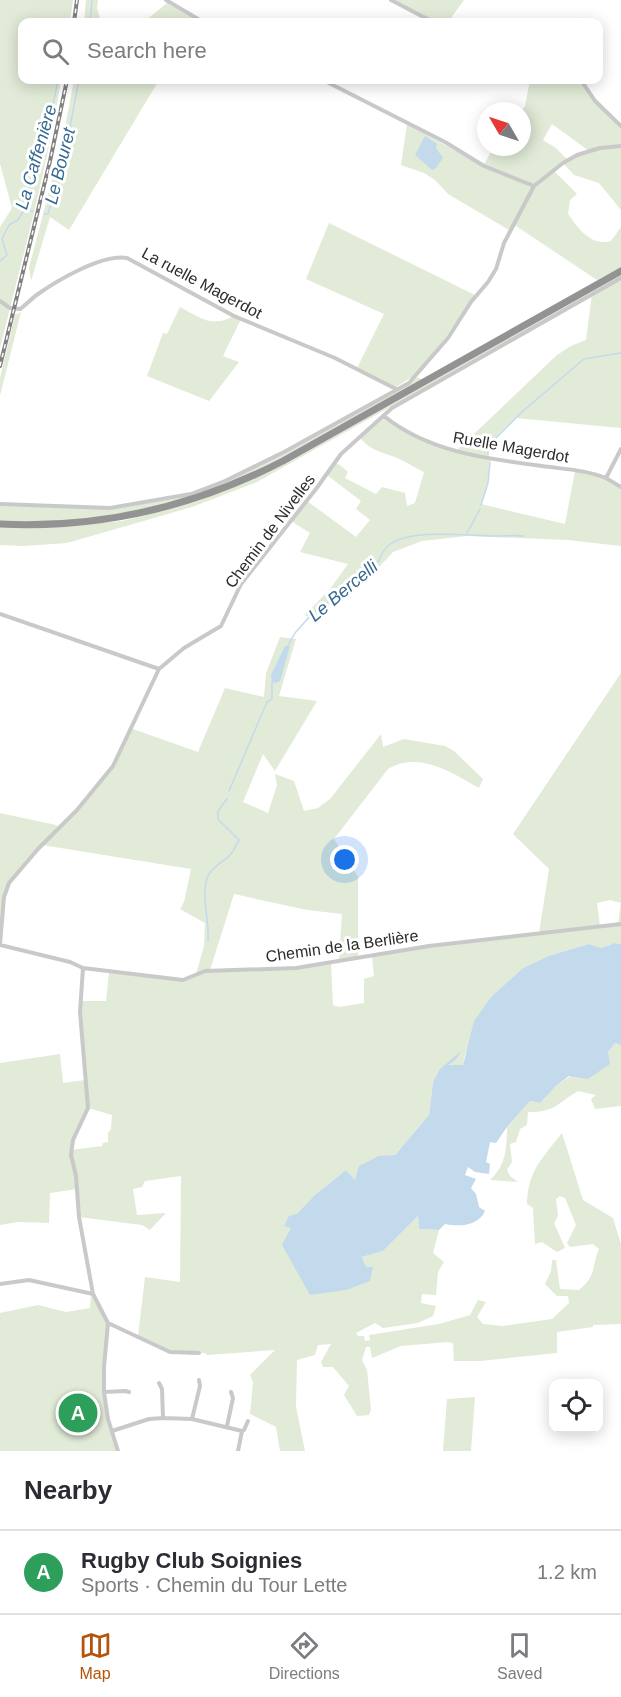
<!DOCTYPE html>
<meta charset="utf-8">
<style>
:root{--surface:#fff;--page:#f7f7f7;--text:#2b2b33;--muted:#7c7c81;--line:#e1e1e2;--accent:#b45309}
body{margin:0;font-family:Arial,sans-serif;background:var(--page);color:var(--text)}
.controls{position:absolute;right:18px;bottom:18px;display:grid;overflow:hidden;border-radius:12px;box-shadow:0 3px 15px #0003}
.controls button{width:54px;height:54px;display:grid;place-items:center;padding:0;border:0;border-bottom:2px solid var(--line);background:var(--surface);color:var(--text);font:30px sans-serif}
.compass{position:absolute;left:477px;top:102px;width:54px;height:54px;border-radius:50%;background:var(--surface);box-shadow:0 3px 15px #0003;rotate:309deg}
.you{position:absolute;left:345px;top:860px;width:21px;height:21px;margin:-15px;border:4px solid #fff;border-radius:50%;background:#1a73e8;box-shadow:0 0 0 9px #1a73e833}
.badge{display:grid;place-items:center;width:39px;height:39px;border-radius:50%;background:var(--accent);color:#fff;font-size:20px;font-weight:700}
.pin{position:absolute;translate:-50% -50%;border:3px solid #fff;box-shadow:0 2px 6px #0006}
.list{margin:0;padding:0;list-style:none}
h2{display:flex;justify-content:space-between;align-items:center;height:78px;margin:0;padding:0 24px;font-size:26px}
h2 small{font-size:20px;font-weight:400;color:var(--muted)}
.list li{display:grid;grid-template-columns:39px 1fr auto;gap:18px;align-items:center;box-sizing:border-box;height:84px;padding:0 24px;border-top:2px solid var(--line)}
.list b{display:block;font-size:22px;white-space:nowrap}
.list p{margin:0;font-size:20px;white-space:nowrap;color:var(--muted)}
.list em{font-size:20px;font-style:normal;color:var(--muted)}
.icon{flex:none;width:33px;height:33px;fill:none;stroke:currentColor;stroke-width:2;stroke-linecap:round;stroke-linejoin:round}
.map{position:relative;flex:none;width:621px;height:1451px;overflow:hidden}
.search{position:absolute;background:var(--surface);box-shadow:0 3px 15px #0003;left:18px;right:18px;top:18px;height:66px;display:flex;align-items:center;gap:15px;box-sizing:border-box;padding:0 21px;border-radius:12px;color:var(--muted);font-size:22px}
.sheet{height:162px;background:var(--surface)}
nav{display:flex;justify-content:space-around;align-items:center;box-sizing:border-box;height:84px;border-top:2px solid var(--line);background:var(--surface);font-size:16px;color:var(--muted)}
nav a{display:grid;justify-items:center;gap:3px}
nav .on{color:var(--accent)}
.map>svg:first-child{display:block}
.green{fill:#e1ebd7;fill-rule:evenodd}
.water{fill:#c2daec}
.lines{fill:none;stroke-linecap:round;stroke-linejoin:round}
.stream{stroke:#c2daec;stroke-width:1.5}
.street{stroke:#c9c9c9;stroke-width:4}
.highway{stroke:#939393;stroke-width:7}
.rail-casing{stroke:#818181;stroke-width:4}
.rail{stroke:#fff;stroke-width:1.5;stroke-dasharray:4.5;stroke-linecap:butt}
.labels{text-anchor:middle;dominant-baseline:central;stroke-width:6;stroke-linejoin:round;paint-order:stroke}
.street-label{font-size:16px;fill:#2c2c2c;stroke:#fff}
.water-label{font-size:18px;font-style:italic;fill:#366a91;stroke:#fff}
</style>
<div class="map">
<svg width="621" height="1451" viewBox="0 0 621 1451">
<rect width="100%" height="100%" fill="#fff"/>
<path class="green" d="M0,0H73L70,22H22V80H61C47,170 22,259 0,348V227L12,208L0,164Z
M86,0H98L97,8L101,22H84Z
M393,0H464L448,22H435Z
M167,3L192,18L190,22H144Z
M74,80H159L69,230L50,217L31,281L29,268L63,138Z
M530,80H582L597,100L621,124V210L599,183L574,175L563,163L553,170L577,194L570,200L568,214C579,229 590,246 611,241L621,227V268L597,280L513,224L509,230L448,194L435,180L424,173L401,165L407,124L483,166L494,147H522V111L525,106ZM552,124L589,151L568,160L556,148L543,140Z
M329,223L475,295L446,337L415,375L393,389L356,370L384,314L306,279Z
M621,273V277L257,482L192,507L67,543L24,546L0,545V527L45,528L122,521L186,505L222,492L253,479Z
M621,278V428L516,418C504,430 489,439 487,457L491,458L488,483L481,504L565,524L575,471L602,477L621,487V546L568,540L467,536L422,541L393,552L379,567L359,581L350,595L337,598L312,619L305,615L330,589L348,564L300,552L310,533L291,521L307,501L356,537L370,520L356,509L361,501L327,475L334,463L340,465L348,472L345,478L376,494L382,487L405,493L407,506L415,503L424,472C413,467 401,458 389,455C375,450 370,449 360,438L384,416L417,435L456,451L557,355L571,346L586,340L592,294Z
M180,307C201,318 211,328 234,316L241,319L223,356L239,362L209,401L147,376L163,333L167,334Z
M21,312L0,396V378L15,315Z
M418,377L422,380L282,460L250,475L184,500L98,518L44,522L0,521V506L112,509L180,498L222,484L410,384Z
M280,637L296,639L279,696L317,701L275,771L263,754L243,802L268,813L277,785L275,774L294,781L304,811L318,808L330,799L381,734L383,747L404,739L445,746L454,751L483,779L479,788C450,772 420,751 388,769L334,839L358,877V958L339,960L342,914L307,910L234,894L210,970L296,968L331,961L333,1005L339,1007L364,1003V979L374,976L372,956L429,946L539,933L549,869L513,834L621,673V903L610,900L597,903L600,926L618,924L621,903V944L615,943L601,948L589,944L548,956L523,968L492,996L465,1054L463,1065L449,1066L460,1052L433,1082L429,1115L395,1155L379,1157L356,1181L346,1170C325,1187 303,1202 291,1227L366,1267L362,1257L383,1251L418,1216L419,1229L439,1230L433,1253L444,1262L438,1272L436,1295L422,1294L421,1303L436,1306L433,1316L418,1323L383,1328L375,1323L356,1333L358,1336H364L365,1341L370,1340L369,1335L439,1324L470,1315L478,1300L486,1302L477,1317L483,1324L502,1326L552,1319L569,1303L568,1296H557L545,1284L551,1271L552,1260H556L560,1289L579,1290C597,1275 591,1268 599,1249L593,1244L570,1247L567,1243L576,1225L565,1198L560,1196L556,1199L558,1216L554,1223L565,1248L557,1252L542,1242L535,1244L533,1208L527,1204C528,1170 542,1159 562,1133L583,1200L613,1218L621,1244V1324L593,1325V1327L557,1332V1353L480,1361H454L453,1343L448,1342L401,1346L372,1358L370,1347H366L362,1360L367,1370L371,1410L369,1415L357,1416L344,1395L349,1386L333,1367H323L321,1362L331,1344L318,1345L315,1355L297,1360L296,1407L305,1451H280L276,1427L250,1414L253,1382L250,1375L275,1350L207,1355L205,1353H175L138,1336L145,1277L180,1282L181,1176L145,1181L142,1187L133,1189L137,1215L166,1213L150,1230L142,1225L79,1217L77,1189L50,1193L49,1223L18,1222L0,1225V1063L60,1054L63,1083L85,1080L80,1001H106L109,973L183,980L196,974L204,946L205,923L180,909L184,902L191,869L42,845L6,888L0,944V813L56,825L59,828L113,766L130,728L198,752L225,688L264,697L266,673ZM88,1108L112,1115L111,1129L108,1133V1142L103,1143L102,1146L71,1150Z
M615,1043L621,1045V1106L595,1109L591,1099L596,1095L578,1091C556,1104 556,1112 528,1112L527,1125L520,1129L516,1142L510,1144L512,1162L507,1170L510,1176L518,1182L490,1180C506,1166 507,1147 507,1127L530,1101L540,1103L557,1085L608,1052Z
M91,1294L108,1323L104,1367L105,1403L118,1451H0V1313L38,1305L66,1312L90,1308Z
M475,1397L471,1451H443L447,1399Z"/>
<path class="water" d="M425,136L437,144L436,148L443,158L435,169L432,170L415,155Z
M285,646H290L280,681L276,683L272,682L271,675Z
M615,943L621,944V1045L615,1043L608,1052L610,1064L588,1079L569,1076L557,1085L540,1103L530,1101L507,1127L496,1143L490,1142L486,1162L490,1164L489,1174L475,1172L468,1167L465,1175L476,1179L471,1188L476,1194L479,1207L485,1211C479,1226 458,1227 445,1224L439,1230L419,1229L418,1216L383,1251L362,1257L366,1267H373L370,1281L346,1290L310,1295L282,1245L291,1228L284,1226L289,1216L297,1214L315,1195L346,1170L355,1180L359,1166L379,1156L395,1155L429,1115L433,1082L440,1069L461,1051L457,1058L449,1065H463L474,1021L492,996L523,968L548,956L589,944L601,948Z"/>
<g class="lines">
<path class="stream" d="M90,22L92,0
M25,210L33,211
M44,214H48L68,137L79,80
M0,261L7,255L2,239L9,225L18,220L24,210L49,124L58,80
M488,455V448L495,439L523,411L584,359L621,353
M481,505L488,483L490,463
M467,533L480,509
M287,647L295,633L311,615L351,585L365,570L379,561C381,555 384,549 389,545C411,528 468,536 496,536C506,536 514,535 524,536
M229,791L267,702L272,699V682
M208,941C210,922 200,893 208,876C213,866 222,863 229,856C234,852 235,845 239,840L218,819V811L227,799"/>
<path class="street" d="M166,0L203,22
M391,0L433,22
M323,80L445,142L484,166L534,186
M581,80L595,101L621,126
M0,301L10,308L20,309C26,305 31,299 38,294C58,280 102,254 127,258L234,316L335,358L396,389
M384,416C428,452 488,459 542,466C563,469 586,470 606,478
M621,449L606,478L621,487
M0,504L110,508L191,494L225,481L284,452L409,383L448,338L471,302L488,282L496,269L504,243L534,186L563,163L577,155L600,148L621,146
M0,614L159,669
M0,944L4,897L9,883L38,849L77,810L113,766L159,669L184,648L221,626L241,584L316,489L341,454L392,408L621,278
M0,945L70,962L83,968L183,980L205,971L296,968L429,946L621,924
M83,968L80,1012L88,1108L73,1140L71,1155L76,1176L79,1217L93,1294L108,1323L104,1367V1392L108,1419L118,1451
M0,1284L29,1280L93,1294
M108,1323L170,1352L199,1353
M159,1383L162,1389L163,1418
M104,1392L125,1391L129,1392
M192,1419L200,1386L199,1380
M227,1426L233,1398L231,1392
M112,1431L149,1419L163,1418L192,1419L242,1431L238,1451
M242,1431L244,1430L248,1421"/>
<path class="highway" d="M0,524C100,529 194,507 283,461L621,271"/>
<g class="rail-casing">
<path id="rail" d="M74,22L77,0
M0,366L50,161L67,80"/>
</g>
<use href="#rail" class="rail"/>
</g>
<g class="labels">
<g class="street-label">
<text transform="translate(202 283) rotate(28)">La ruelle Magerdot</text>
<text transform="translate(511 447) rotate(10)">Ruelle Magerdot</text>
<text transform="translate(270 531) rotate(-53)">Chemin de Nivelles</text>
<text transform="translate(342 946) rotate(-8)">Chemin de la Berlière</text>
</g>
<g class="water-label">
<text transform="translate(36 157) rotate(-74)">La Caffenière</text>
<text transform="translate(60 166) rotate(-76)">Le Bouret</text>
<text transform="translate(343 591) rotate(-40)">Le Bercelli</text>
</g>
</g>
</svg>
<div class="controls">
<button><svg class="icon" aria-label="locate" viewBox="0 0 24 24"><circle cx="12" cy="12" r="6"/><path d="M12 2v4M12 18v4M2 12h4M18 12h4"/></svg></button>
</div>
<svg class="compass" viewBox="-18 -18 36 36"><path d="M0-13l5 13h-10z" fill="#e53935"/><path d="M0 13l5-13h-10z" fill="#7c7c81"/></svg>
<div class="you"></div>
<div class="pin badge" style="left:78px;top:1413px;background:#2e9e5b">A</div>
<div class="search"><svg class="icon" aria-label="search" viewBox="0 0 24 24"><circle cx="10" cy="10" r="6"/><path d="M15 15l6 6"/></svg>Search here</div>
</div>
<section class="sheet">
<h2>Nearby<small></small></h2>
<ul class="list">
<li><span class="badge" style="background:#2e9e5b">A</span><div><b>Rugby Club Soignies</b><p>Sports · Chemin du Tour Lette</p></div><em>1.2 km</em></li>
</ul>
</section>
<nav>
<a class="on"><svg class="icon" aria-label="map" viewBox="0 0 24 24"><path d="M3 6l6-2 6 2 6-2v14l-6 2-6-2-6 2zM9 4v14M15 6v14"/></svg>Map</a>
<a><svg class="icon" aria-label="directions" viewBox="0 0 24 24"><path d="M12 3l9 9-9 9-9-9zM9 14v-3h6M13 9l2 2-2 2"/></svg>Directions</a>
<a><svg class="icon" aria-label="saved" viewBox="0 0 24 24"><path d="M7 4h10v16l-5-4-5 4z"/></svg>Saved</a>
</nav>
